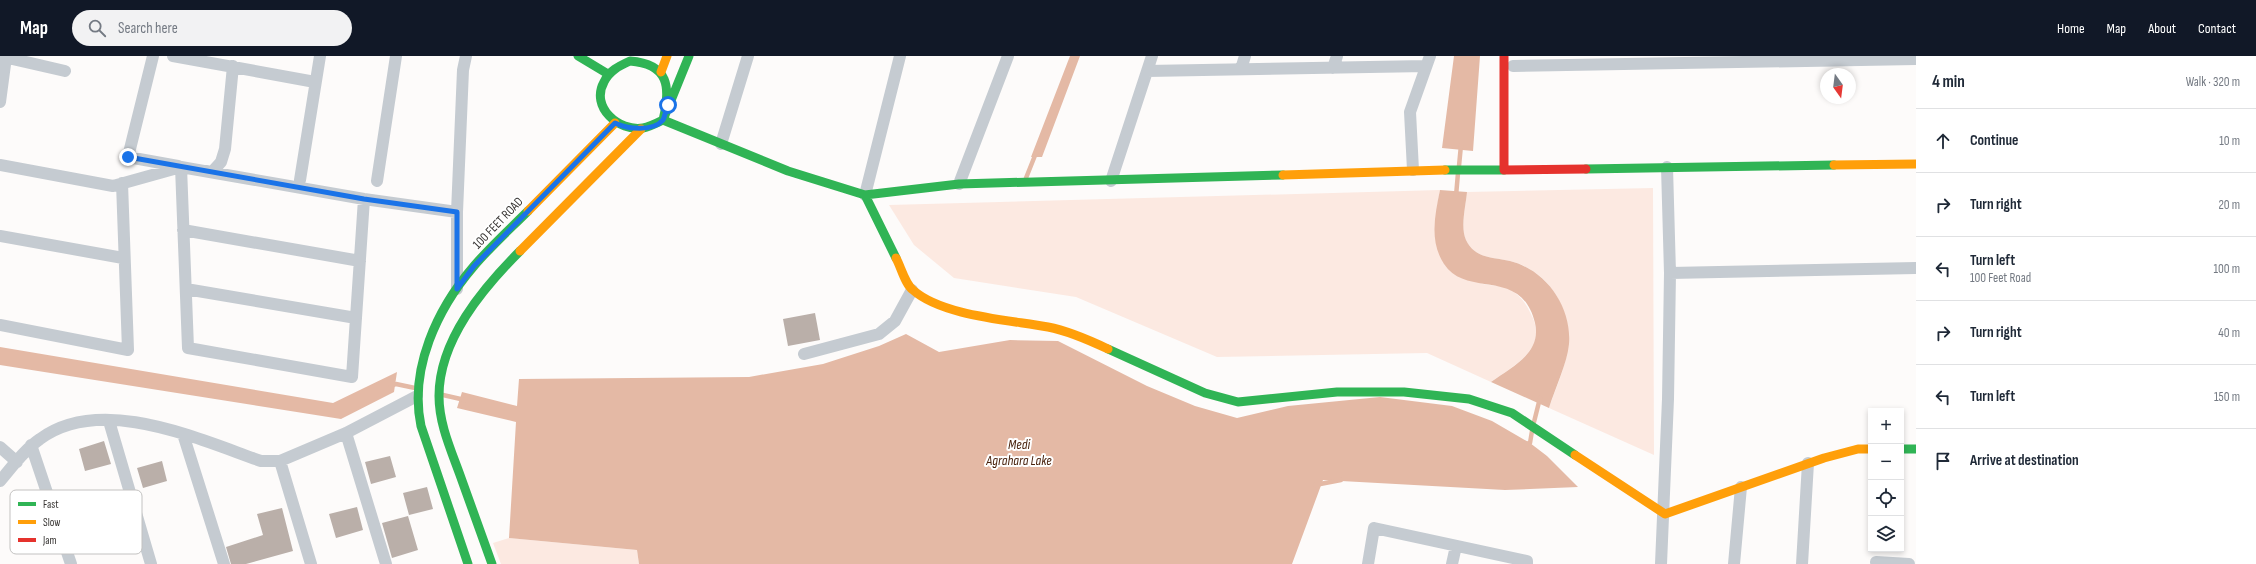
<!DOCTYPE html>
<meta charset="utf-8">
<style>
:root{--surface:#fff;--page:#f2f2f3;--text:#1f2937;--muted:#747a83;--line:#e0e1e3;--accent:#111827}
body{margin:0;font-family:"Sofia Sans Condensed",sans-serif;background:var(--page);color:var(--text)}
.controls{position:absolute;right:12px;bottom:12px;display:grid;overflow:hidden;border-radius:0px;box-shadow:0 2px 6px #0003}
.controls button{width:36px;height:36px;display:grid;place-items:center;padding:0;border:0;border-bottom:1px solid var(--line);background:var(--surface);color:var(--text);font:20px sans-serif}
.compass{position:absolute;left:1820px;top:12px;width:36px;height:36px;border-radius:50%;background:var(--surface);box-shadow:0 2px 6px #0003;rotate:166deg}
.stop{position:absolute;width:12px;height:12px;margin:-9px;border:3px solid #1a73e8;border-radius:50%;background:#fff}
.stop.end{background:#1a73e8;border-color:#fff;box-shadow:0 1px 4px #0008}
.list{margin:0;padding:0;list-style:none}
h2{display:flex;justify-content:space-between;align-items:center;height:52px;margin:0;padding:0 16px;font-size:17px}
h2 small{font-size:13px;font-weight:400;color:var(--muted)}
.list li{display:grid;grid-template-columns:26px 1fr auto;gap:12px;align-items:center;box-sizing:border-box;height:64px;padding:0 16px;border-top:1px solid var(--line)}
.list b{display:block;font-size:15px;white-space:nowrap}
.list p{margin:0;font-size:13px;white-space:nowrap;color:var(--muted)}
.list em{font-size:13px;font-style:normal;color:var(--muted)}
.icon{flex:none;width:22px;height:22px;fill:none;stroke:currentColor;stroke-width:2;stroke-linecap:round;stroke-linejoin:round}
.map{position:relative;flex:none;width:1916px;height:508px;overflow:hidden}
header{display:flex;align-items:center;gap:24px;box-sizing:border-box;height:56px;padding:0 20px;background:var(--accent);color:#fff}
header strong{font-size:19px}
nav{display:flex;gap:22px;margin-inline-start:auto;font-size:14px}
.search{width:280px;height:36px;background:var(--page);display:flex;align-items:center;gap:10px;box-sizing:border-box;padding:0 14px;border-radius:22px;color:var(--muted);font-size:15px}
main{display:flex}
aside{flex:1;background:var(--surface)}
.map>svg:first-child{display:block}
.green{fill:#fce9e1}
.water{fill:#e4b9a5}
.lines{fill:none;stroke-linecap:round;stroke-linejoin:round}
.stream{stroke:#e4b9a5;stroke-width:4.5}
.building{fill:#baafa9}
.street{stroke:#c5cbd1;stroke-width:12}
.fast{stroke:#30b455;stroke-width:9}
.slow{stroke:#ff9f0a;stroke-width:9}
.jam{stroke:#e5322d;stroke-width:9}
.route{stroke:#1a73e8;stroke-width:5}
.labels{text-anchor:middle;dominant-baseline:central;stroke-width:4;stroke-linejoin:round;paint-order:stroke}
.street-label{font-size:13px;fill:#363331;stroke:#fff}
.water-label{font-size:14px;font-style:italic;fill:#48210c;stroke:#fff}
.key{fill:#fff;stroke:#c3c2c1;stroke-width:1}
.key-label{font-size:11px;fill:#363331}
</style>
<header>
<strong>Map</strong>
<div class="search"><svg class="icon" aria-label="search" viewBox="0 0 24 24"><circle cx="10" cy="10" r="6"/><path d="M15 15l6 6"/></svg>Search here</div>
<nav><a>Home</a><a>Map</a><a>About</a><a>Contact</a></nav>
</header>
<main>
<div class="map">
<svg width="1916" height="508" viewBox="0 0 1916 508">
<rect width="100%" height="100%" fill="#fdfbfa"/>
<path class="green" d="M1653,132L1654,399L1549,352C1555,334 1564,315 1567,297C1574,257 1551,215 1510,205C1493,201 1475,203 1466,184C1460,171 1466,149 1467,136Z
M1440,134C1435,162 1432,184 1445,209C1457,215 1470,223 1483,228C1491,230 1499,229 1507,232C1518,237 1525,246 1530,256C1550,292 1516,308 1491,326L1427,297L1217,301L1076,241L954,222L914,189L889,149Z
M509,482L637,494L639,508H501L493,487Z"/>
<path class="water" d="M1070,0H1080L1042,101H1031Z
M1454,0H1480L1473,95L1442,92Z
M1440,134L1467,136C1466,149 1460,171 1466,184C1475,203 1493,201 1510,205C1546,214 1572,251 1569,288C1567,308 1555,332 1549,352L1491,326C1512,311 1542,297 1535,267C1521,210 1467,243 1444,208C1429,185 1435,159 1440,134Z
M906,278L939,296L1010,284L1058,285L1147,330L1195,350L1237,362L1288,350L1380,341L1452,350L1492,365L1530,387L1547,400L1578,431L1505,434L1323,424L1292,508H639L637,494L509,482L516,366L457,352L462,336L517,350L519,323L749,321L823,308L879,290Z
M0,291L333,347L397,316L394,336L341,363L0,309Z"/>
<g class="lines">
<path class="stream" d="M1459,110L1461,89
M1026,122L1036,97
M1456,140L1458,117
M391,330L396,328L415,332
M443,339L465,344
M1534,366L1540,342
M1525,388L1530,387L1532,375
M1315,429L1341,424"/>
</g>
<path class="building" d="M815,257L820,284L788,290L783,263Z
M104,385L111,408L85,415L79,393Z
M390,400L396,421L371,428L365,406Z
M162,405L167,425L143,432L137,412Z
M427,431L433,453L409,459L403,437Z
M357,451L363,474L336,482L329,458Z
M282,452L293,495L246,508H231L226,491L263,479L257,458Z
M408,460L418,494L392,502L382,467Z"/>
<g class="lines">
<path class="street" d="M0,0L65,15
M153,0L128,101L178,110
M173,0L315,26
M1513,10L1916,3
M1333,12L1337,0
M1241,13L1245,0
M1147,15L1426,10
M0,46L6,1
M721,88L748,0
M0,109L113,130L181,111L364,143L457,156
M181,111L188,292L352,321L364,143
M1413,114L1410,56L1430,0
M206,115L212,116L221,106L225,93L233,10
M300,124L320,0
M377,125L396,0
M1111,125L1152,0
M959,128L1008,0
M865,139L900,0
M183,174L360,205
M0,180L123,202
M1670,217L1916,212
M186,233L356,262
M457,233V156L463,14L466,0
M0,269L128,294L122,127
M804,298L879,278L895,265L912,234
M109,365L151,508
M346,377L386,508
M183,378L224,508
M31,389L71,508
M0,391L17,406
M280,405L311,508
M0,425C12,411 24,394 40,383C101,338 198,383 261,405H280L346,377L417,340
M1876,506L1909,508
M1368,508L1374,472L1527,505V508
M1452,508L1456,490
M1661,508L1668,343L1670,217L1667,111
M1734,508L1741,431
M1802,508L1808,407"/>
<path class="fast" d="M578,0L608,18
M689,0L663,64L788,115L865,139L896,202
M630,5C669,8 671,31 663,64C657,67 649,71 643,72C619,76 590,51 604,26C609,15 619,10 630,5Z
M1586,113L1834,109
M1445,114H1504
M865,139L959,128L1283,119
M1108,293L1205,337L1238,346L1337,336H1404L1469,343L1512,357L1575,399
M1901,393H1916
M468,508L421,370C409,313 437,253 474,210C490,191 510,173 528,155
M492,508C481,478 471,449 460,419C451,394 439,368 439,340C439,284 483,232 520,195"/>
<path class="slow" d="M661,16L667,0
M1834,109L1916,108
M1283,119L1445,114
M528,155L615,67
M520,195L641,73
M896,202C901,211 905,228 913,234C942,260 1010,264 1048,271C1069,275 1089,284 1108,293
M1575,399L1665,458L1824,402L1858,393H1871"/>
<path class="jam" d="M1504,0V114L1586,113"/>
</g>
<g class="lines">
<path class="route" d="M128,101L364,143L457,156V233L474,210L615,67C627,73 653,76 663,64C665,60 666,53 668,49"/>
</g>
<g class="labels">
<g class="street-label">
<text transform="translate(498 167) rotate(-46)">100 FEET ROAD</text>
</g>
<g class="water-label">
<text x="1019" y="388">Medi<tspan x="1019" dy="16">Agrahara Lake</tspan></text>
</g>
</g>
<rect x="10" y="434" width="132" height="64" rx="6" class="key"/>
<rect x="18" y="446" width="18" height="4" fill="#30b455"/>
<rect x="18" y="464" width="18" height="4" fill="#ff9f0a"/>
<rect x="18" y="482" width="18" height="4" fill="#e5322d"/>
<g class="key-label">
<text x="43" y="452">Fast</text>
<text x="43" y="470">Slow</text>
<text x="43" y="488">Jam</text>
</g>
</svg>
<div class="controls">
<button>+</button>
<button>−</button>
<button><svg class="icon" aria-label="locate" viewBox="0 0 24 24"><circle cx="12" cy="12" r="6"/><path d="M12 2v4M12 18v4M2 12h4M18 12h4"/></svg></button>
<button><svg class="icon" aria-label="layers" viewBox="0 0 24 24"><path d="M12 4l9 5-9 5-9-5zM3 14l9 5 9-5"/></svg></button>
</div>
<svg class="compass" viewBox="-18 -18 36 36"><path d="M0-13l5 13h-10z" fill="#e53935"/><path d="M0 13l5-13h-10z" fill="#747a83"/></svg>
<div class="stop" style="left:668px;top:49px"></div>
<div class="stop end" style="left:128px;top:101px"></div>
</div>
<aside>
<h2>4 min<small>Walk · 320 m</small></h2>
<ul class="list">
<li><svg class="icon" aria-label="ahead" viewBox="0 0 24 24"><path d="M12 20V5M6 11l6-6 6 6"/></svg><div><b>Continue</b></div><em>10 m</em></li>
<li><svg class="icon" aria-label="right" viewBox="0 0 24 24"><path d="M7 20v-9h11M14 6l5 5-5 5"/></svg><div><b>Turn right</b></div><em>20 m</em></li>
<li><svg class="icon" aria-label="left" viewBox="0 0 24 24"><path d="M17 20v-9H6M10 6l-5 5 5 5"/></svg><div><b>Turn left</b><p>100 Feet Road</p></div><em>100 m</em></li>
<li><svg class="icon" aria-label="right" viewBox="0 0 24 24"><path d="M7 20v-9h11M14 6l5 5-5 5"/></svg><div><b>Turn right</b></div><em>40 m</em></li>
<li><svg class="icon" aria-label="left" viewBox="0 0 24 24"><path d="M17 20v-9H6M10 6l-5 5 5 5"/></svg><div><b>Turn left</b></div><em>150 m</em></li>
<li><svg class="icon" aria-label="arrive" viewBox="0 0 24 24"><path d="M6 21V4h12l-3 4 3 4H6"/></svg><div><b>Arrive at destination</b></div></li>
</ul>
</aside>
</main>
